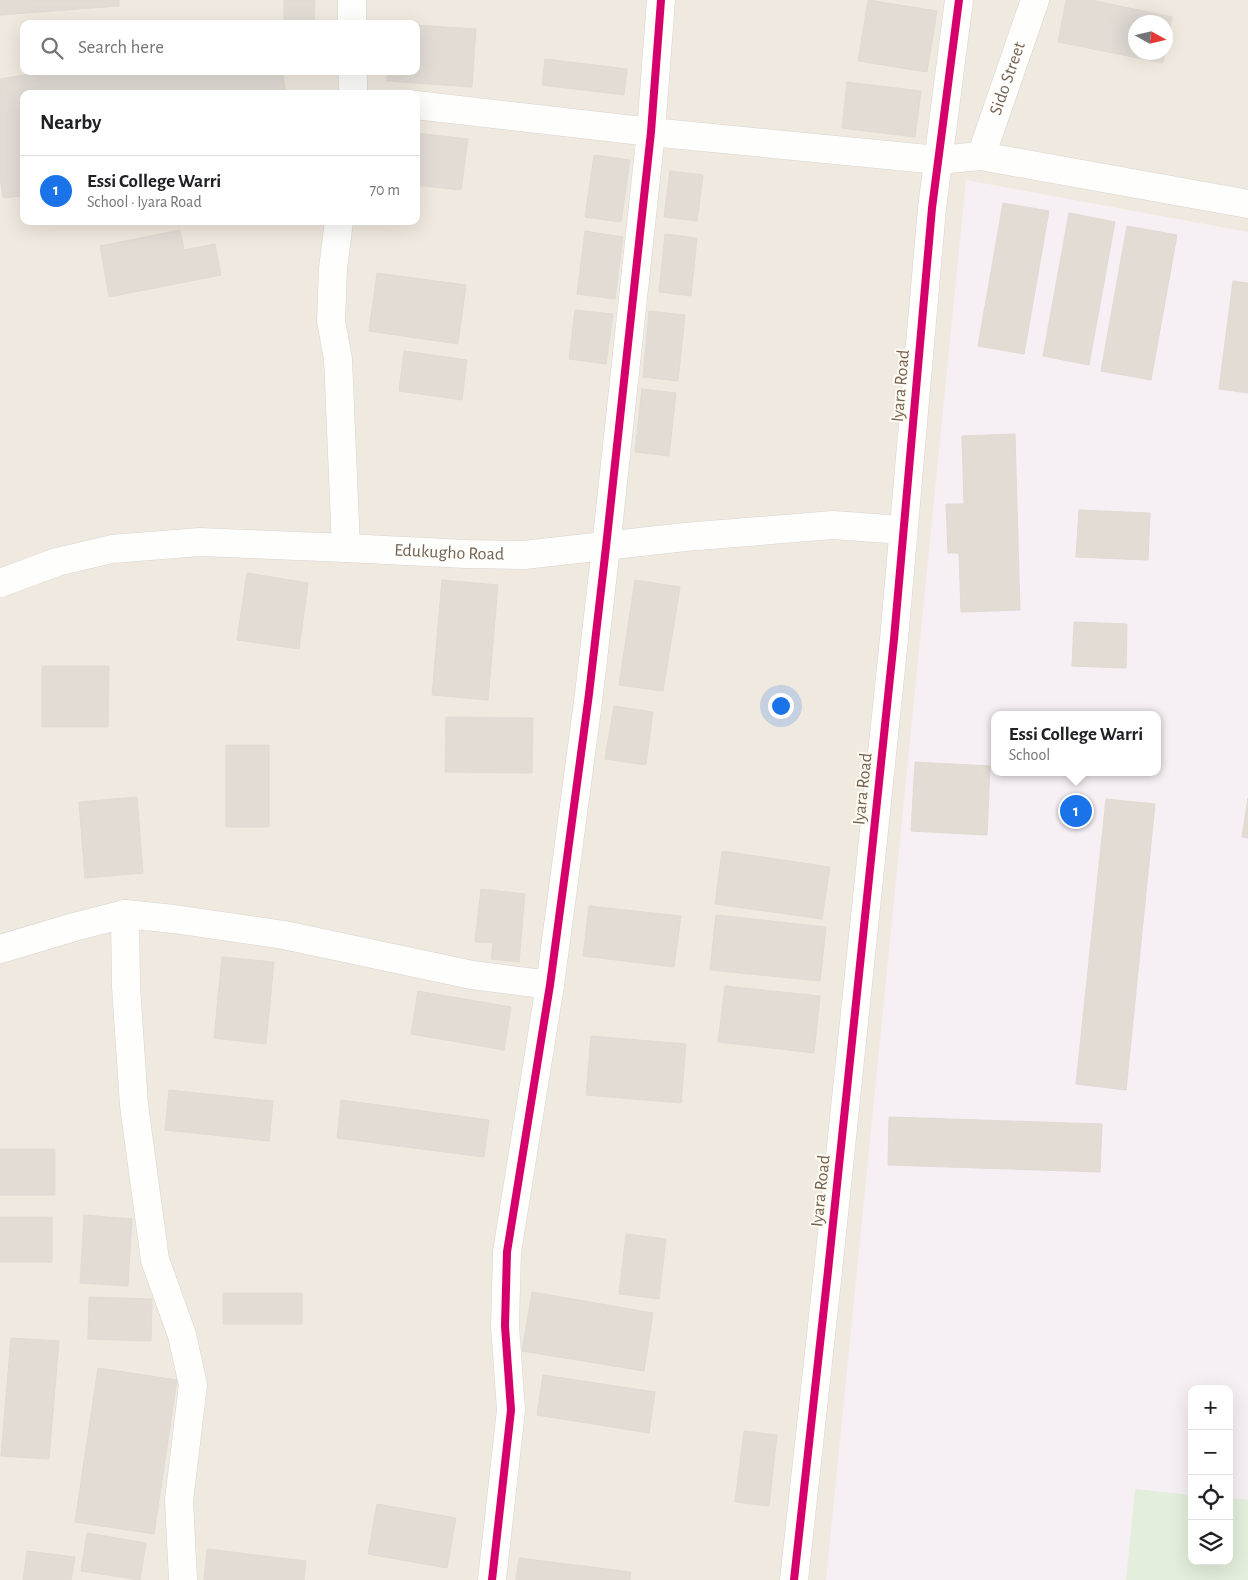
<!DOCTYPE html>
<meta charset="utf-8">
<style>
:root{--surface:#fff;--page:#f6f6f6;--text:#202124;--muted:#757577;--line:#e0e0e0;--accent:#1a73e8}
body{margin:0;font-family:"Alegreya Sans",sans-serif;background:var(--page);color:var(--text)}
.controls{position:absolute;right:15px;bottom:15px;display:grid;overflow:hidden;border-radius:10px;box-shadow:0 5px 20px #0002}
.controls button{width:45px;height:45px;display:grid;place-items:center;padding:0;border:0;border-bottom:1px solid var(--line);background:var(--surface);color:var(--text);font:25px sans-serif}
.compass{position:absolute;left:1128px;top:15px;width:45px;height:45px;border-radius:50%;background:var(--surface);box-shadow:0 5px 20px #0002;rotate:98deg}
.you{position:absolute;left:780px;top:705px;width:18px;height:18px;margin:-12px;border:4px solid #fff;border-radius:50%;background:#1a73e8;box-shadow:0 0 0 8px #1a73e833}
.badge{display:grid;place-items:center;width:32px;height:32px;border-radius:50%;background:var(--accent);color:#fff;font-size:16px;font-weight:700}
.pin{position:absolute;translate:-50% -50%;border:2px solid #fff;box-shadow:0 1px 5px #0006}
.popup{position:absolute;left:991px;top:711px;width:170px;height:65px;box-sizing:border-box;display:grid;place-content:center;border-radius:10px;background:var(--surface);filter:drop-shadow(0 1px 4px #0005);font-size:16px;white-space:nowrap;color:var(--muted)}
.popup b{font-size:19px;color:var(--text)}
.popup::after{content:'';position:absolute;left:50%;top:100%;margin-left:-10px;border:10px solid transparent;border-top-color:var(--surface)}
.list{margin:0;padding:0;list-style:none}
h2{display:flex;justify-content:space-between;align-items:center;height:65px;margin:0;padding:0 20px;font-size:21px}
h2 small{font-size:16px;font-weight:400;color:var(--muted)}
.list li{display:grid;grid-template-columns:32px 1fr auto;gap:15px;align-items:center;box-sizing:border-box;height:70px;padding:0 20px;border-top:1px solid var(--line)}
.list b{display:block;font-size:19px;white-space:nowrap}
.list p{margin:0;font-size:16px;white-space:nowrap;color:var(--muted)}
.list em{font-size:16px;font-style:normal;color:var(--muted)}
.icon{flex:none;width:28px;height:28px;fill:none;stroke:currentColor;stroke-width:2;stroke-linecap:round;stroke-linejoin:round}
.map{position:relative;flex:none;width:1248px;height:1580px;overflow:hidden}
.search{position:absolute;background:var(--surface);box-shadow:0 5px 20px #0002;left:20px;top:20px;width:400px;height:55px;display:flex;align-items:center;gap:12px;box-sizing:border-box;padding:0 18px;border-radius:10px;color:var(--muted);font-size:19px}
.panel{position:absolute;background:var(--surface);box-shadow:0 5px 20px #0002;left:20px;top:90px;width:400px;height:135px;border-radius:10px}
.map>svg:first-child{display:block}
.residential{fill:#f0e9df;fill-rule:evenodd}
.education{fill:#f6eff4;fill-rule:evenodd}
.green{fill:#e4eedc}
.building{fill:#e2dcd5;stroke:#e0dad3}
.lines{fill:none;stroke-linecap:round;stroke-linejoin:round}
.minor-casing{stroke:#d8d3ce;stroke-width:29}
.minor{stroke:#fefefd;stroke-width:28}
.cycleway-casing{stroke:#fefbf3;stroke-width:11}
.cycleway{stroke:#d6006c;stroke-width:8}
.labels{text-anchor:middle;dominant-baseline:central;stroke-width:4;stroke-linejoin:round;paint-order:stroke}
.street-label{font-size:18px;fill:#756251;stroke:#fefbf3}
</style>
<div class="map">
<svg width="1248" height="1580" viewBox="0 0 1248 1580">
<rect width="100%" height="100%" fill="#f8f6f0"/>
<path class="residential" d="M0,0H1248V1580H0ZM1136,22H1166V52H1136ZM24,24H416V71H24ZM24,94H416V221H24ZM995,715H1157V772H995ZM1192,1389H1229V1561H1192Z"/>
<path class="education" d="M966,180L1248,232V1580H826ZM995,715H1157V772H995ZM1192,1389H1229V1561H1192Z"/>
<path class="green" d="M1135,1489L1192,1495V1561H1229V1498L1248,1500V1580H1126Z"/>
<path class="building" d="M0,0H119V6L0,15Z
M284,0H315L314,24H284Z
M868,0L937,11L927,72L858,61Z
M1066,0H1091L1172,17L1166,50V22H1136V52H1165L1163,63L1058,42Z
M416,25L476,29L472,87L387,81L388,71H416Z
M545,59L627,69L624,95L542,85Z
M48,71H282L286,94H24L23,208L21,196L3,198L0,177V79Z
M847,82L921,91L915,137L842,128Z
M416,133L468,139L461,190L416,185Z
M594,155L630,160L621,222L585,217Z
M670,171L703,175L697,221L664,217Z
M1003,203L1049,211L1024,354L978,346Z
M1069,213L1115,222L1089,365L1043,356Z
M1127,226L1177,235L1151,380L1101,371Z
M180,230L184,250L215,244L221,275L109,297L100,246Z
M585,231L623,237L615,299L577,294Z
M665,234L697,238L691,296L659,292Z
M377,273L466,285L458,344L369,331Z
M1233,281L1248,283V393L1219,389Z
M575,310L613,314L606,364L569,359Z
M649,311L685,315L678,381L643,377Z
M404,351L467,360L462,400L399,391Z
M642,389L676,393L669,456L635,452Z
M1015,434L1020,610L961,612L959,553H948L946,504H964L962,436Z
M1079,510L1150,513L1148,560L1076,557Z
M247,573L308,583L299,649L237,640Z
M442,580L498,585L488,700L432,695Z
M635,580L680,587L663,691L619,685Z
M1074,622L1127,624L1126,668L1072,666Z
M42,666H109L108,727H42Z
M614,706L653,712L646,765L605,759Z
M446,717L533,718L532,773L445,772Z
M226,745H269V827H226Z
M915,762L990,766L987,835L911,831Z
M137,797L143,873L85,878L79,802Z
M1248,798V838L1242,837Z
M1106,799L1155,804L1126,1090L1076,1084Z
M722,851L830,867L822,919L715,904Z
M481,889L525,894L519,962L491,959L493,943L475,942Z
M589,906L681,916L674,967L583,956Z
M716,915L826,927L820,981L710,970Z
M222,957L274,962L266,1044L214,1038Z
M725,986L820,996L814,1053L718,1042Z
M418,991L511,1007L504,1050L411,1034Z
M591,1036L686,1044L681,1103L586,1095Z
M169,1090L273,1101L269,1141L165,1130Z
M341,1100L489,1120L484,1157L337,1138Z
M889,1117L1102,1124L1100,1172L888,1165Z
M0,1149H55V1195H0Z
M84,1215L132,1219L128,1286L80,1283Z
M0,1217H52V1262H0Z
M626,1234L666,1239L659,1299L619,1294Z
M532,1292L653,1313L644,1371L522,1351Z
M223,1293H302V1324H223Z
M89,1297L152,1299L151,1341L88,1339Z
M11,1338L59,1341L49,1459L1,1456Z
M98,1368L177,1380L154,1534L75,1522Z
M543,1375L655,1392L649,1433L537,1415Z
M744,1431L777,1435L769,1506L735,1502Z
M377,1504L456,1518L447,1568L368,1554Z
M87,1533L146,1543L140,1580L81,1571Z
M207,1549L306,1561L304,1580H204Z
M27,1551L75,1557L71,1580H23Z
M519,1558L631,1572L630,1580H516Z"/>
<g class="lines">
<g class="minor-casing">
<g id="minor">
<path d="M352,0V24"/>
<path d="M353,71V94"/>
<path d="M416,105L651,132L938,160L981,156L1248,204"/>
<path id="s1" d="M981,156L1035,0"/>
<path d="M339,221L333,269L331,321L338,359L346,548"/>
<path id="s2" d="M0,583L57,562L112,549L200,542L346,548L466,554L524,555L685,537L833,525L903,530"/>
<path d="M125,914L126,987L134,1105L155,1260L182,1335L193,1385L179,1500L183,1580"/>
<path d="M0,949L74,927L125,914L174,919L284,935L472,975L550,985"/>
<path d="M492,1580L511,1410L505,1326L507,1252L550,985L589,694L606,547L651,132L661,0"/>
<path d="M794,1580L828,1271L894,639L932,208L959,0"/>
</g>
</g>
<use href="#minor" class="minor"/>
<g class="cycleway-casing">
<path id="cycleway" d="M492,1580L511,1410L505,1326L507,1252L550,985L589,694L606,547L651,132L661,0
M794,1580L828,1271L894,639L932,208L959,0"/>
</g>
<use href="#cycleway" class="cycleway"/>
</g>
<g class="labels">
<g class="street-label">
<text stroke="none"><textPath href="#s1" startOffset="82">Sido Street</textPath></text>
<text transform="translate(901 386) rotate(-85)">Iyara Road</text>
<text stroke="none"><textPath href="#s2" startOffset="455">Edukugho Road</textPath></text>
<text transform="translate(863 789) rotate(-84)">Iyara Road</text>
<text transform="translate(821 1191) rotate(-84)">Iyara Road</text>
</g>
</g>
</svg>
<div class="controls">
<button>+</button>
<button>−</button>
<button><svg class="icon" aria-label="locate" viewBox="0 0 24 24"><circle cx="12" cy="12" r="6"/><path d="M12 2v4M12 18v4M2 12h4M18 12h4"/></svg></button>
<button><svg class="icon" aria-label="layers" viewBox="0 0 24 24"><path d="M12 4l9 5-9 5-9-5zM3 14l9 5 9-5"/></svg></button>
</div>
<svg class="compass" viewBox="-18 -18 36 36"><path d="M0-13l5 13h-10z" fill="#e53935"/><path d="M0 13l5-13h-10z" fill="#757577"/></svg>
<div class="you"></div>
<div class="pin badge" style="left:1076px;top:811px">1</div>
<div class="popup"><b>Essi College Warri</b>School</div>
<div class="search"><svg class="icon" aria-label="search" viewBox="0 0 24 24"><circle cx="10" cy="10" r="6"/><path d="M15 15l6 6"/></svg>Search here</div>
<section class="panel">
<h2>Nearby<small></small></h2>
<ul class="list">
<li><span class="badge">1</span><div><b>Essi College Warri</b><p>School · Iyara Road</p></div><em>70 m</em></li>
</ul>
</section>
</div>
